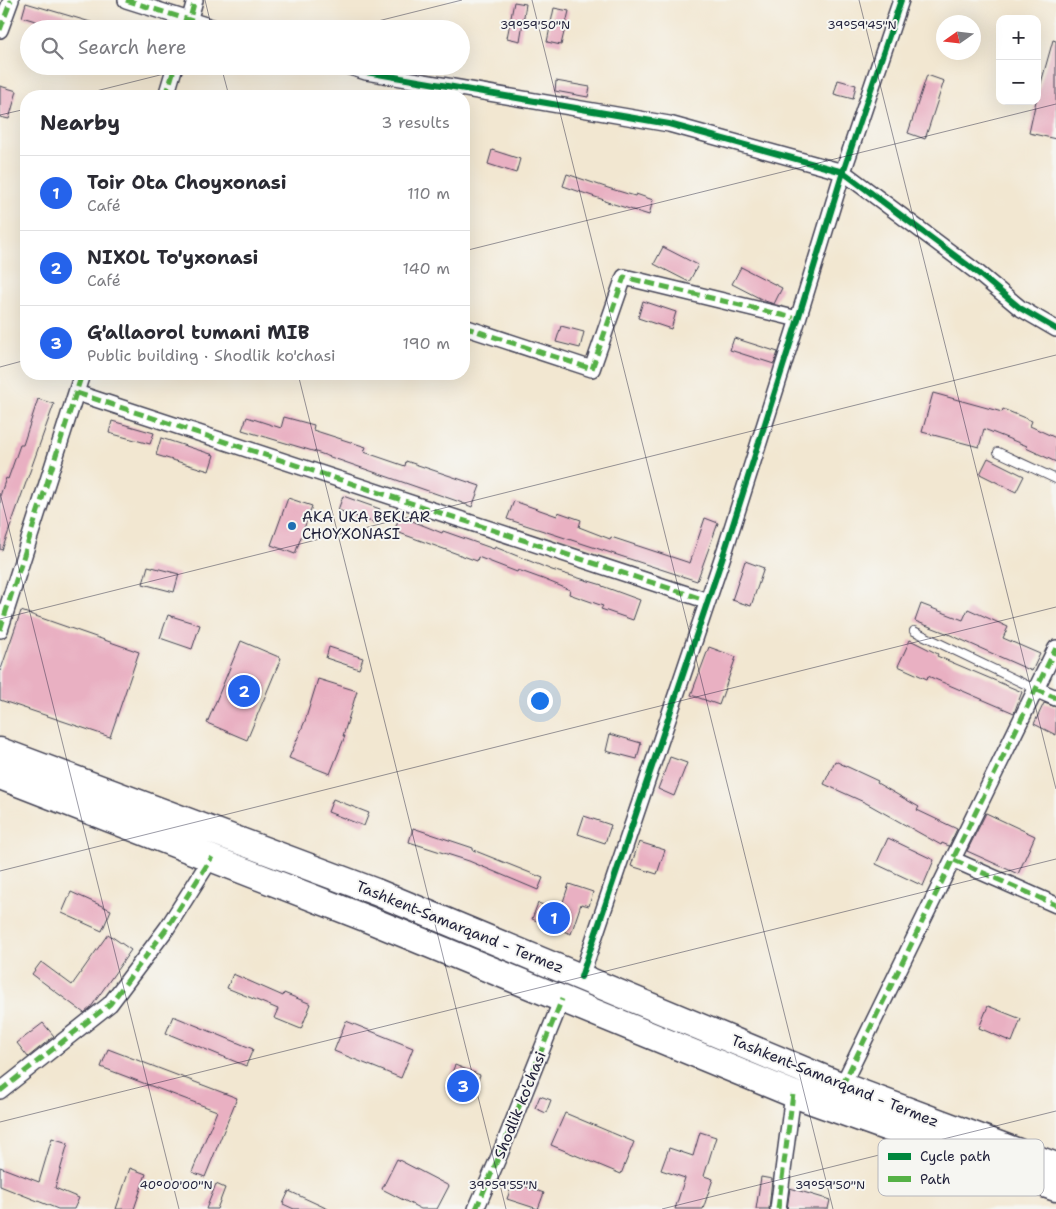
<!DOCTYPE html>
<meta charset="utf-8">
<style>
:root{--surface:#fff;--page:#f7f7f7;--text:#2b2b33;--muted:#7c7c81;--line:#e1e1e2;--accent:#2563eb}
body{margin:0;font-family:"Shantell Sans",sans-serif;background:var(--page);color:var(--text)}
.controls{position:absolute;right:15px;top:15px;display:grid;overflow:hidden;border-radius:10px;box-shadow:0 5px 20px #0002}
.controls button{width:45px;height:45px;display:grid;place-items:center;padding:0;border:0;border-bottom:1px solid var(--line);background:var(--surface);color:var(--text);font:25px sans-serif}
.compass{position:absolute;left:936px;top:15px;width:45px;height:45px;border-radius:50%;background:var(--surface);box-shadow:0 5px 20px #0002;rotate:256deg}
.you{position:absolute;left:539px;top:700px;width:18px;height:18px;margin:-12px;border:4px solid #fff;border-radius:50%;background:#1a73e8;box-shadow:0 0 0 8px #1a73e833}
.badge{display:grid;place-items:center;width:32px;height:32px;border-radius:50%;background:var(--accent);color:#fff;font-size:16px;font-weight:700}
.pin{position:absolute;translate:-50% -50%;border:2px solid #fff;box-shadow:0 1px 5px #0006}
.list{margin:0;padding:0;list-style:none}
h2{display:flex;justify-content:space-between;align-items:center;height:65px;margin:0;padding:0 20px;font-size:21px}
h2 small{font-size:16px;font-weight:400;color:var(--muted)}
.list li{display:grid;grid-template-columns:32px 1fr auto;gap:15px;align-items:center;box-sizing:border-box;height:75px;padding:0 20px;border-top:1px solid var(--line)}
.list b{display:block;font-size:19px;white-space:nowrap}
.list p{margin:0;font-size:16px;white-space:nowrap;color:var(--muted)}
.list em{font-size:16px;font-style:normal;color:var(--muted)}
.icon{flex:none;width:28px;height:28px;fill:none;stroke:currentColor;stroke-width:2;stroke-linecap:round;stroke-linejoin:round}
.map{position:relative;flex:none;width:1056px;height:1209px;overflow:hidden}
.search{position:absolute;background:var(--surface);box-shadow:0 5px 20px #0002;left:20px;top:20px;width:450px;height:55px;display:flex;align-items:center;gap:12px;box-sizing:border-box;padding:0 18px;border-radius:28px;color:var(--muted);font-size:19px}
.panel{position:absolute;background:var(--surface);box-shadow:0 5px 20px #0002;left:20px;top:90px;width:450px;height:290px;border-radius:20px}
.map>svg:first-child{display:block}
.building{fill:#e9b0c2}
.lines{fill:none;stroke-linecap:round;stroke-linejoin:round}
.service-casing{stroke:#414052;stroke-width:10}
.minor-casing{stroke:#414052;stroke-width:18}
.trunk-casing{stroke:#414052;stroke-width:29}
.service{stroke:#fff;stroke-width:8}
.minor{stroke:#fff;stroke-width:15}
.trunk{stroke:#fff;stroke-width:26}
.quiet{stroke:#55b146;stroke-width:5;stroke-dasharray:10 5;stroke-linecap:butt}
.cycleway-casing{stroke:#f6f6f2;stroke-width:9}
.cycleway{stroke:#00873e;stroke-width:6}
.ticks{fill:none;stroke:#22223b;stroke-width:1;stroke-opacity:0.45}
.poi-dot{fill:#1f6fb2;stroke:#f6f6f2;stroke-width:2}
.labels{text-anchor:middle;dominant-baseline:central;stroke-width:4;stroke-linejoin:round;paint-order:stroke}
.poi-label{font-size:15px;fill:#22223b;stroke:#f6f6f2;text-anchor:start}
.street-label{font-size:15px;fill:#22223b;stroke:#f6f6f2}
.key{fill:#f6f6f2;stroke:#b6b6bb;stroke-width:1}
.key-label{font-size:14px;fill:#22223b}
.ticks-label{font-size:12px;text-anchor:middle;fill:#22223b;stroke:#f6f6f2;stroke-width:4;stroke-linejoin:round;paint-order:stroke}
</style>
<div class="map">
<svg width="1056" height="1209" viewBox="0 0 1056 1209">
<rect width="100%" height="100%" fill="#f6f6f2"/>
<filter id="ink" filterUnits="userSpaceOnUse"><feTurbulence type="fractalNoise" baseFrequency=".02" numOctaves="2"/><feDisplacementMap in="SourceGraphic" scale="10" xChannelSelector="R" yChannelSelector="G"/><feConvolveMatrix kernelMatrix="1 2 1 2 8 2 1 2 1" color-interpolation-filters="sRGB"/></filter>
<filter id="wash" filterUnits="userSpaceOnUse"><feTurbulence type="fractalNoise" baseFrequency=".0096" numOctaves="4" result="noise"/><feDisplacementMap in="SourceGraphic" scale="20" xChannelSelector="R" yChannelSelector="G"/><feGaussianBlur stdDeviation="1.12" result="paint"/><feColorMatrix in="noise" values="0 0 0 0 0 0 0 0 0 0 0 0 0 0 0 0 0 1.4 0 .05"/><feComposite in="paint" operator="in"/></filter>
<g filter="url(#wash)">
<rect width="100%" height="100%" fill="#f2e7d1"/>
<g id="blocks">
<path class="building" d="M514,2L526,4L520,41L507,38Z
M26,3L104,26V29H62L22,17Z
M554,8L569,11L561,45L547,42Z
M1053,40L1056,41V139L1029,133L1036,101Z
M927,75L944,81L925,139L908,133Z
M838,80L856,85L853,99L834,94Z
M556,81L590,87L588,97L555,91Z
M0,86L17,91L9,119L0,117Z
M492,150L520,159L516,173L488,164Z
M567,174L608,188L635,196L636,194L653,200L649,215L604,201V200L563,186Z
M663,247L698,265L689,282L654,264Z
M741,267L782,288L774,304L765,301L732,284Z
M643,301L676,312L671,329L638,318Z
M561,326L584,332L580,348L556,342Z
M734,338L778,352L774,364L730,350Z
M933,393L1002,412L1003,409L1032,421L1030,426L1056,438V462L1026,448L1027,446L984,429L979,447L922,432Z
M38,399L54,404L2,550L0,549V496L6,478L8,479L20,445H23Z
M247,417L281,428L284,417L314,425L313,430L366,447L364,452L405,466L406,461L480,486L472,507L457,501L316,452L242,430Z
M112,421L154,433L150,444L109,433Z
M161,438L214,455L209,471L156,455Z
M988,458L1024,476L1016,492L980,474Z
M343,496L380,509L375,523L338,510Z
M288,498L312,506L295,554L271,545Z
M514,501L557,516L558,512L581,520L579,527L610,539L611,537L690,563L705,518L718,523L697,581L507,519Z
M400,516L442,533L443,531L494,549L495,547L552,570L602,585V586L640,600L633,620L601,609L603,606L569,594L570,590L543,579L518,570L517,572L478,557L477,561L394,531Z
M745,561L764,568L751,606L732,600Z
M148,566L179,574L174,592L143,584Z
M921,604L963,620L968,609L1008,627L1003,638L1040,654L1032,671L946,633L915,621Z
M21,611L139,652L110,737L0,700V672Z
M168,615L200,625L192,649L160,638Z
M910,640L938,654L937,656L1022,692L1014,713L928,676L927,679L898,666Z
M241,641L281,658L247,740L207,723Z
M329,647L363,658L359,669L326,658Z
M709,647L736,657L719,705L691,695Z
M318,679L357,691L343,736H345L330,774L289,758L305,721Z
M1044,703L1056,707V735L1034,724Z
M610,734L641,743L637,759L606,751Z
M670,757L687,763L674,796L658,789Z
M835,761L878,781L877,783L919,807L917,810L957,829L949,846L942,843L941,845L866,803L824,784Z
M333,799L369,813L364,826L328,812Z
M986,813L1035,836L1018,874L967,851Z
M584,816L611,825L605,843L578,834Z
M413,828L473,848V850L543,878L538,890L469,861L409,842Z
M888,838L934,860L923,886L876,864Z
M639,842L665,850L657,874L631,866Z
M569,884L593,892L589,906L581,904L571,934L532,919L538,903L560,911Z
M71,892L111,910L102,931L62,913Z
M108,934L131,950L91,1007L84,1013L32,974L41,962L72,985Z
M233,974L283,996L284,993L311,1004L301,1029L274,1018L278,1009L227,988Z
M988,1006L1021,1019L1012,1042L979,1028Z
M173,1016L253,1049L246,1066L166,1033Z
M346,1021L413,1048L401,1078L334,1051Z
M43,1023L54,1036L28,1057L17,1043Z
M108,1049L237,1098L205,1177L192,1172L217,1111L101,1067Z
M455,1065L480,1075L470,1100L445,1089Z
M540,1096L551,1100L546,1113L535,1108Z
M565,1113L634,1142L621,1174L551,1145Z
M700,1132L716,1137L704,1176L713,1179L703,1209H675L685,1178L661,1170L669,1148L693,1156Z
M52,1138L68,1143L55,1188L79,1198L74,1209H58L0,1186V1167L39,1182Z
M397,1159L449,1186L437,1209H421L382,1189Z
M130,1168L146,1174L134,1209H116Z
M761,1177L772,1179L769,1209H756Z
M513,1182L544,1193L538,1209L507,1199Z
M216,1184L225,1188L217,1209H206Z
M790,1188L830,1200L828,1209H787Z
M289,1191L328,1209H294L283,1204Z"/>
</g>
</g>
<g filter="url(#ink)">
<use href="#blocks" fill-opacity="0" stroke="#414052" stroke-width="1"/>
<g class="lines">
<g class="service-casing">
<path id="service" d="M998,452L1056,479
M914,631L1035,689"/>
</g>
<g class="minor-casing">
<path id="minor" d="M126,0L218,29
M187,29L195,0
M0,30L11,0
M347,66L366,72L669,124L843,172L978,273L1020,308L1056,329
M166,96L175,66
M464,327L592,369L624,277L798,319
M77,393L708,601
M0,630L82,374
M1035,689L1056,698
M954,860L1056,905
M581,977L725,550L798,319L843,172L901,0
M842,1086L1056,648
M0,1091L110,1004L167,928L212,857
M476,1209L500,1154L562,999
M778,1209L793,1094"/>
</g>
<g class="trunk-casing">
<path id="trunk" d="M0,751L376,892L842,1086L1056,1166
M0,776L370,920L793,1094L1056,1188"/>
</g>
<use href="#service" class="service"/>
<use href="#minor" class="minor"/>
<use href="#trunk" class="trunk"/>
<path class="quiet" d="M126,0L218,29
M187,29L195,0
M0,30L11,0
M166,96L175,66
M464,327L592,369L624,277L798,319
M77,393L708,601
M0,630L82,374
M1035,689L1056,698
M954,860L1056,905
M842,1086L1056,648
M0,1091L110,1004L167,928L212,857
M476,1209L500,1154L562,999
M778,1209L793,1094"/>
<g class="cycleway-casing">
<path id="cycleway" d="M347,66L366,72L669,124L843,172L978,273L1020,308L1056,329
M581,977L725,550L798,319L843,172L901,0"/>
</g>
<use href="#cycleway" class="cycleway"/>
</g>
</g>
<path class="ticks" d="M205,0L212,29M532,0L833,1209M859,0L1056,789M346,29L462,0M221,66L229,96M76,96L196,66M0,115L26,109M464,251L1056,104M0,367L26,360M298,374L506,1209M0,493L179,1209M0,619L1056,355M0,871L1056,607M0,1122L1056,859M662,1209L1056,1111"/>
<circle class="poi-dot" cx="292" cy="526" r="5"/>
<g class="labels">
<g class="poi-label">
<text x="302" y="517">AKA UKA BEKLAR<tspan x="302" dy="17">CHOYXONASI</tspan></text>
</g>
<g class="street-label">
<text transform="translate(460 927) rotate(22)">Tashkent-Samarqand - Termez</text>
<text transform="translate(835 1081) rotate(22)">Tashkent-Samarqand - Termez</text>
<text transform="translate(520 1105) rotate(-68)">Shodlik ko'chasi</text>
</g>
</g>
<rect x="878" y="1139" width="166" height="57" rx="8" class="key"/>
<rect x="888" y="1153" width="23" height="7" fill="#00873e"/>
<rect x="888" y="1176" width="23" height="6" fill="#55b146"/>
<g class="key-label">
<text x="920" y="1161">Cycle path</text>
<text x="920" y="1184">Path</text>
</g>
<g class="ticks-label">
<text x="535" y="29">39°59'50"N</text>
<text x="862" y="29">39°59'45"N</text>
<text x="176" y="1189">40°00'00"N</text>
<text x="503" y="1189">39°59'55"N</text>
<text x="830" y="1189">39°59'50"N</text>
</g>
</svg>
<div class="controls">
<button>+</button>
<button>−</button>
</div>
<svg class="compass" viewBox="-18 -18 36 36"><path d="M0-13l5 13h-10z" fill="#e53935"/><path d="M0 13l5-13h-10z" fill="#7c7c81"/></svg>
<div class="you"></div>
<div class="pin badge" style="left:554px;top:918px">1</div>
<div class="pin badge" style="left:244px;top:691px">2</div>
<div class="pin badge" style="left:463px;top:1086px">3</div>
<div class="search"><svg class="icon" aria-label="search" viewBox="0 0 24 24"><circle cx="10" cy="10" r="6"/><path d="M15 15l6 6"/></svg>Search here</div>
<section class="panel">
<h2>Nearby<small>3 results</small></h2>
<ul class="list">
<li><span class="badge">1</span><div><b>Toir Ota Choyxonasi</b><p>Café</p></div><em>110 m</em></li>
<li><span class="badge">2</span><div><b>NIXOL To'yxonasi</b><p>Café</p></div><em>140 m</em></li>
<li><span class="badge">3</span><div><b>G'allaorol tumani MIB</b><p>Public building · Shodlik ko'chasi</p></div><em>190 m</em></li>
</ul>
</section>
</div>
